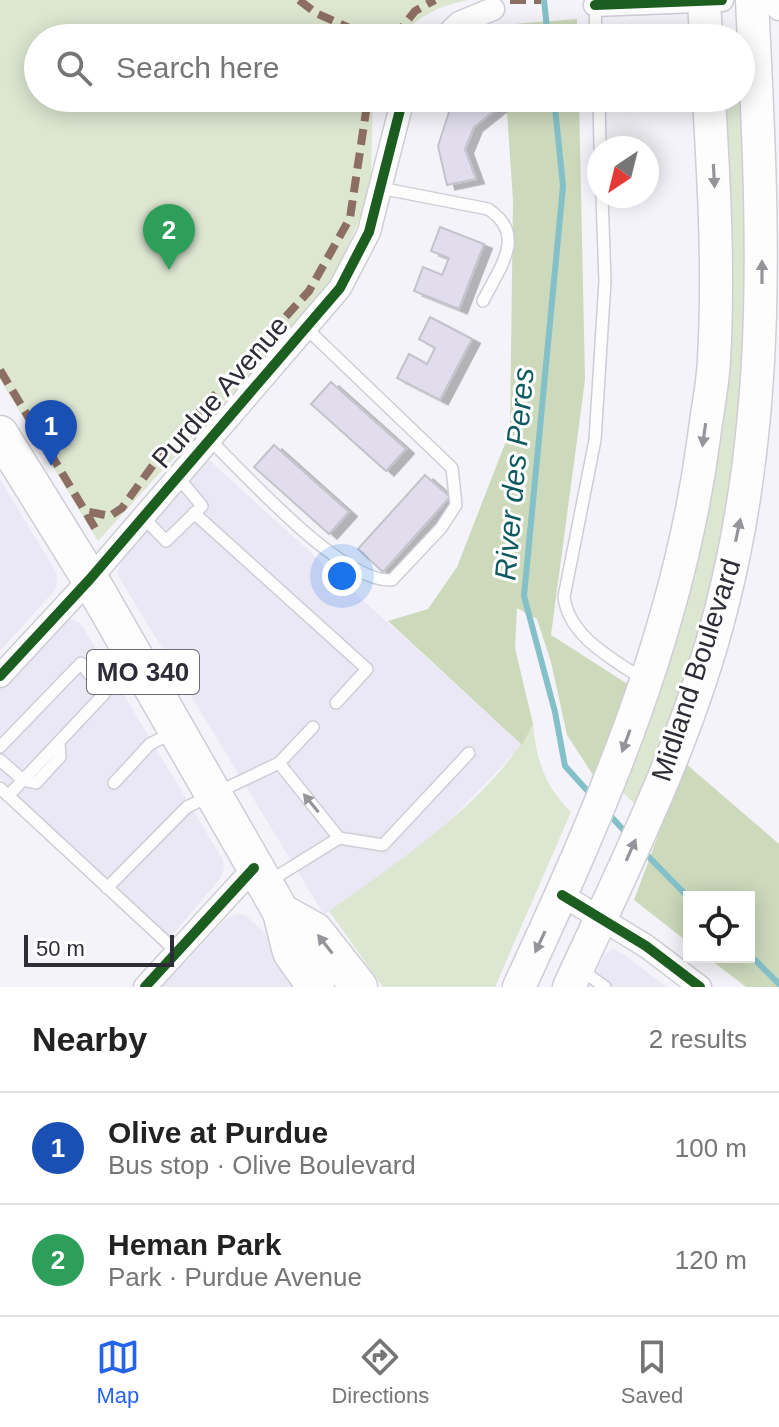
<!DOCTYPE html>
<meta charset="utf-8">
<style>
:root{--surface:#fff;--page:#f2f2f2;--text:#222;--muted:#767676;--line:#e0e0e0;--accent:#2563eb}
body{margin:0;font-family:Arial,sans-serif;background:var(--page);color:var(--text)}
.controls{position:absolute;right:24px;bottom:24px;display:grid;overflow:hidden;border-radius:0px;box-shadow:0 4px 20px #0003}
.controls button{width:72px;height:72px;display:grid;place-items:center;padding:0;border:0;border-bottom:2px solid var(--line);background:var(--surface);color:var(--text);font:40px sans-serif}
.compass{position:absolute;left:587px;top:136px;width:72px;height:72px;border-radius:50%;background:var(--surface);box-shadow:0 4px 20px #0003;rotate:215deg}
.scale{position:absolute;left:24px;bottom:20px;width:150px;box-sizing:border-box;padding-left:8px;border:4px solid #2e2c36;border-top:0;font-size:22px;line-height:28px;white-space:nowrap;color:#2e2c36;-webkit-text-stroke:6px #fff;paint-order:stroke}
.you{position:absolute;left:342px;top:576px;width:28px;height:28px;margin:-20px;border:6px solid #fff;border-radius:50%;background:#1a73e8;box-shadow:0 0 0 12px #1a73e833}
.badge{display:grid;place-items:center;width:52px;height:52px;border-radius:50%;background:var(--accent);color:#fff;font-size:26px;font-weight:700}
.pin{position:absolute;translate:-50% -66px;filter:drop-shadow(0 2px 4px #0008)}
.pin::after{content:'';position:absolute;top:42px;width:28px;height:24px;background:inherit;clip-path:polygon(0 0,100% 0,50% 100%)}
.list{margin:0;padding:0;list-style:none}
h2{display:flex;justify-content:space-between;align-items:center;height:104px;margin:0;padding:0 32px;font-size:34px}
h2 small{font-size:26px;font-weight:400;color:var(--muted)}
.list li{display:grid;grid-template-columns:52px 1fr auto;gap:24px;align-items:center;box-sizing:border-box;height:112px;padding:0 32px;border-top:2px solid var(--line)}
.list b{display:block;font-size:30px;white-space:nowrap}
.list p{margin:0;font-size:26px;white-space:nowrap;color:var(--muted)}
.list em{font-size:26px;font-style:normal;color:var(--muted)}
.icon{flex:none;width:44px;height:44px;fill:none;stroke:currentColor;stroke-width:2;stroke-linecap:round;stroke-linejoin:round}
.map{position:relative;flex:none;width:779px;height:987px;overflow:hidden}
.search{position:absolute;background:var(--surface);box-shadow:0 4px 20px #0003;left:24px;right:24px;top:24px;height:88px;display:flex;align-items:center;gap:20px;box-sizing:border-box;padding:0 28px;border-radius:44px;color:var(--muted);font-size:30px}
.sheet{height:328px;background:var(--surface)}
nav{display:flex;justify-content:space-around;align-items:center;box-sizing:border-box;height:112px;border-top:2px solid var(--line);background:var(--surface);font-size:22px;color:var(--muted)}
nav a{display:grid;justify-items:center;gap:4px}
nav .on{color:var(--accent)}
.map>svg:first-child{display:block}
.built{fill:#ebe8f6}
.green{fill:#dce6d0}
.forest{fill:#ccd9bb}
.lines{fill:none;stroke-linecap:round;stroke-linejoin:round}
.stream{stroke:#84c0c8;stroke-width:6}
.building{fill:#e1ddec;stroke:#c4c2ca;stroke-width:2;filter:url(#shadow)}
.lane-casing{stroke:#cfcdd5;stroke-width:14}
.street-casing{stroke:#cfcdd5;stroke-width:25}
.secondary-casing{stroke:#cfcdd5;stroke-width:35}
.primary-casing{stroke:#cfcdd5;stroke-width:39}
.lane{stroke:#fdfdfe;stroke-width:11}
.street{stroke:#fdfdfe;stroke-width:22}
.secondary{stroke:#fdfdfe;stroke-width:32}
.primary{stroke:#fdfdfe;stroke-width:36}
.quiet{stroke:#8d6e63;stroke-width:8;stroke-dasharray:16 8;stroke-linecap:butt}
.cycleway-casing{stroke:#fff;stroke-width:15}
.cycleway{stroke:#1b5e20;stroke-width:10}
.oneway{fill:#96949a}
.labels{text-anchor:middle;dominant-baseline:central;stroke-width:6;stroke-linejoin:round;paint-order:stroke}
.shield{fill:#fff;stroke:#6d6b72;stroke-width:2}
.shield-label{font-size:26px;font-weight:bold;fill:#2e2c36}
.street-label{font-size:28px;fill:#2e2c36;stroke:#fff}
.water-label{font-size:30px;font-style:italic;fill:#0e5a61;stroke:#fff}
</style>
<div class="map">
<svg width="779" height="987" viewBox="0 0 779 987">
<defs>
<filter id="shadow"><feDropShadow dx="8" dy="4.5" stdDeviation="0" flood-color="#0004"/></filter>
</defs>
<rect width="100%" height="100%" fill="#f4f3f9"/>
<path class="built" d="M208,459L522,745L435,836L324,915L117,574L122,560Z
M0,479L56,572L57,582L55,590L0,651Z
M68,617L80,623L86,632L223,860L224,870L219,880L169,939L0,778V689Z
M236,914L245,915L263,931L299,987H162L224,921Z
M613,949L622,953L667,987H587L606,953Z"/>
<path class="green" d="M0,0H468C440,6 418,15 400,38H38V98H373L371,175L363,212L328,288L98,541L0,379Z
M731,32L741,38L751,282L739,447L706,612L674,716L636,805L621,791L692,555L718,98H741V38H715Z
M533,724C536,759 545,787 571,812L495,987H383L329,911C398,862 492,800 533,724Z"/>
<path class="forest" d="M577,19V38H502L501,25Z
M506,98H579L585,380L551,635L629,685L593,775L567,735L551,662L537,619L517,608L515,648L533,724L522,745L388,621L428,609L457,567L510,431L513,200Z
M685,763L779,844V987H746L707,957H749V897H689V943L634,900Z"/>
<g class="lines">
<path class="stream" d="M544,0L548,38
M554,98L563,186L524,596L555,712L565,766L593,797
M606,811L628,835
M644,852L689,898
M749,954L779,984"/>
</g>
<path class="building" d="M463,98H490L499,107L474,127L465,149L476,179L447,185L438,146L450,109Z
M440,227L484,244L459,309L414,291L423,267L442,275L449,258L431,251Z
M430,317L472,339L440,400L397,378L409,354L427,364L435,348L419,339Z
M331,382L406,449L386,471L311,404Z
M274,445L349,512L329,534L254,467Z
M425,475L450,497L383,572L358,549Z"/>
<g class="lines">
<g class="lane-casing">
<path id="lane" d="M595,5L596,38
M599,98L600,148
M380,188L488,209C528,235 499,268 483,301
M602,196L605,281L595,440L564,597C569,637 613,659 644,680
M210,440C247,476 342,583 392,580L441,528L456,505L452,468L307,329
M194,513L367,669L336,703
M143,517L166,541L202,506L178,477
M100,688L133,666
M0,747L81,663L104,694L23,780L0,760
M114,783L150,744L172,733
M0,788L177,952
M8,796L23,780L36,783L60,757L59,742
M339,838L383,845L469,753
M268,882L339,838L279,763
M107,888L187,807L279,763L313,727
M580,969L605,987"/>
</g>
<g class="street-casing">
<path id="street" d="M769,0L779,9
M595,5L722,0
M444,38L459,23L493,9
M0,676L90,579L340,288L369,232L403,98
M562,895L646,946L700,987
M145,987L254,868"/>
</g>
<g class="secondary-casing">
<path id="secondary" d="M704,0L706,38
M519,987C602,807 678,635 704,437C707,411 713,385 714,359C719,272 714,184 709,98
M569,987C626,863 689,739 722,606C774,402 762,208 752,0"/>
</g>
<g class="primary-casing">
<path id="primary" d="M0,434L90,579L281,912L291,952L316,987
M281,912L315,931L359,987"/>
</g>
<use href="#lane" class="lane"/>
<use href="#street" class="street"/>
<use href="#secondary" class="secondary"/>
<use href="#primary" class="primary"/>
<path class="quiet" d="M299,0L316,13L372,38
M510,0H541
M394,38L415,11L435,0
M0,370L85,511
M95,528L85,511L110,516L122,508L161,454L309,291L350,218L368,98"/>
<g class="cycleway-casing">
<path id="cycleway" d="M595,5L722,0
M0,676L90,579L340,288L369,232L403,98
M562,895L646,946L700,987
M145,987L254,868"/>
</g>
<use href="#cycleway" class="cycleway"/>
</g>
<defs><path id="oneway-solid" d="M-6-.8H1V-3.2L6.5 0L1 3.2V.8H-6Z" transform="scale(2)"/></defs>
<g class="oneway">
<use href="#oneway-solid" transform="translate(714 176) rotate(87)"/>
<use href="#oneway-solid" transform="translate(762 272) rotate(-90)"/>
<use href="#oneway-solid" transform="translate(704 435) rotate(98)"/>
<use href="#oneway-solid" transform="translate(738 530) rotate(-78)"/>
<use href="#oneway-solid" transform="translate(626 741) rotate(110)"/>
<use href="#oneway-solid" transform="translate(311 803) rotate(-129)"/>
<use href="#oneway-solid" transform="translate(631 850) rotate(-66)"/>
<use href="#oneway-solid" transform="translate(540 942) rotate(115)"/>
<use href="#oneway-solid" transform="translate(325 944) rotate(-128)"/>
</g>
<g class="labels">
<rect class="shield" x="87" y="650" width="112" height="44" rx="6"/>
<g class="shield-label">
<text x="143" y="672">MO 340</text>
</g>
<g class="street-label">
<text transform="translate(220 392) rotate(-49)">Purdue Avenue</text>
<text transform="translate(696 670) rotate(-72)">Midland Boulevard</text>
</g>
<g class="water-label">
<text transform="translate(514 474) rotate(-85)">River des Peres</text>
</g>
</g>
</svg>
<div class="controls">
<button><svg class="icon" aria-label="locate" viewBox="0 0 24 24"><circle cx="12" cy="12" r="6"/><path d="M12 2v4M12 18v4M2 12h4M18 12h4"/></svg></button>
</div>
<svg class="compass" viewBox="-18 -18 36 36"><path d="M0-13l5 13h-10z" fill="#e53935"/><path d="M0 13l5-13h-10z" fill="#767676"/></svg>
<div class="scale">50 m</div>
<div class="you"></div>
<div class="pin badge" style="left:51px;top:466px;background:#1a4fb4">1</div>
<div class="pin badge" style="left:169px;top:270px;background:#2e9e5b">2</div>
<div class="search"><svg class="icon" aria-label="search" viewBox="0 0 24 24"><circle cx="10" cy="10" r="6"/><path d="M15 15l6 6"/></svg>Search here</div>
</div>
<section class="sheet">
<h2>Nearby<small>2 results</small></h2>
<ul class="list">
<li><span class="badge" style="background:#1a4fb4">1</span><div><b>Olive at Purdue</b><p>Bus stop · Olive Boulevard</p></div><em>100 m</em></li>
<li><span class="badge" style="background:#2e9e5b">2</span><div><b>Heman Park</b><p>Park · Purdue Avenue</p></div><em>120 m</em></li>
</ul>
</section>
<nav>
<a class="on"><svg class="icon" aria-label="map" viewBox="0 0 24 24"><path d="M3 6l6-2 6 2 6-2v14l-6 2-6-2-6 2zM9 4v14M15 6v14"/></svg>Map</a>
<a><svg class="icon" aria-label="directions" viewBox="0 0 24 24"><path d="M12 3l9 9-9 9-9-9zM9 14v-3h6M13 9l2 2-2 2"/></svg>Directions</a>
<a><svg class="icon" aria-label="saved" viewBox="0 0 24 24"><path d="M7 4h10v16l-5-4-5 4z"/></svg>Saved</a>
</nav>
